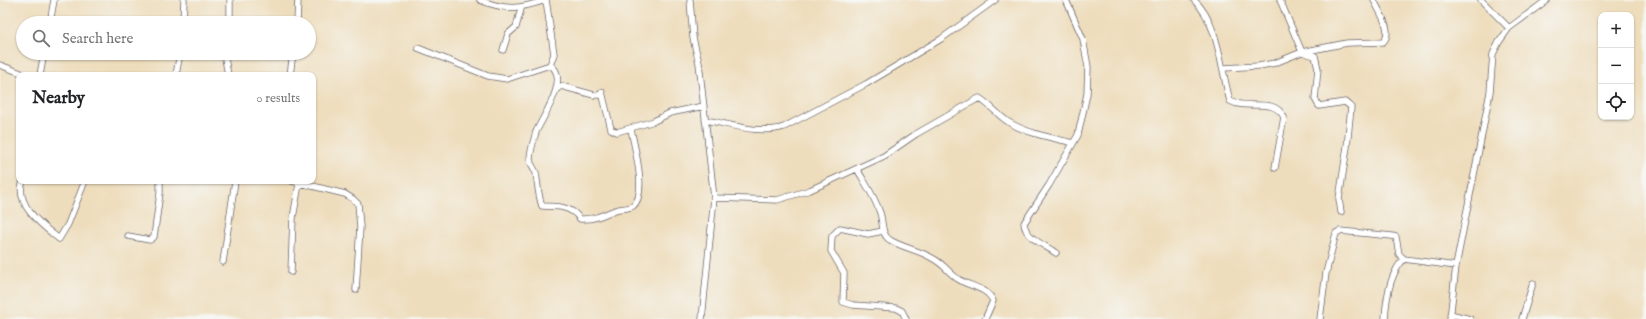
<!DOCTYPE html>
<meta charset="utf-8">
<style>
:root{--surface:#fff;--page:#f6f6f6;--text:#202124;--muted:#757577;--line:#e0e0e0}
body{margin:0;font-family:"IM FELL English",serif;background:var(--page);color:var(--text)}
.controls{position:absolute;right:12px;top:12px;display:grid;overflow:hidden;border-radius:8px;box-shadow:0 1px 3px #0004}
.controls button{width:36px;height:36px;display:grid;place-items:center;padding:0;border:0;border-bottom:1px solid var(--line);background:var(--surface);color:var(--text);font:20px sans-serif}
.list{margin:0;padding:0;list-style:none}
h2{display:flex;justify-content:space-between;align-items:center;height:52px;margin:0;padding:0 16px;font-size:17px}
h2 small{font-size:13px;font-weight:400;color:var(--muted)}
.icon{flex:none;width:22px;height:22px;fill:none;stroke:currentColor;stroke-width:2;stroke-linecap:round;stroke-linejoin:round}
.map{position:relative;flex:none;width:1646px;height:319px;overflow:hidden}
.search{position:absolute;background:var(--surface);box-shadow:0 1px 3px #0004;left:16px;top:16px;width:300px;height:44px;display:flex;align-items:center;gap:10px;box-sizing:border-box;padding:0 14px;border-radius:22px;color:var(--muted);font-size:15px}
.panel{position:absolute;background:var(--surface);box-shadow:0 1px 3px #0004;left:16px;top:72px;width:300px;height:112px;border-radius:8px}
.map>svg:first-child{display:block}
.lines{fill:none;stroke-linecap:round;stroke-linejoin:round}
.street-casing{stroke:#696368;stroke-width:7}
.street{stroke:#fff;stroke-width:5.5}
</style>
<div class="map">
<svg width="1646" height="319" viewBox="0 0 1646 319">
<rect width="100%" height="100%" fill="#f6f6f2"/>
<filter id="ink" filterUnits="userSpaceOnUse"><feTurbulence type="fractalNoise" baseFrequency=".025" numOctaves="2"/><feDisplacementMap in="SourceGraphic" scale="8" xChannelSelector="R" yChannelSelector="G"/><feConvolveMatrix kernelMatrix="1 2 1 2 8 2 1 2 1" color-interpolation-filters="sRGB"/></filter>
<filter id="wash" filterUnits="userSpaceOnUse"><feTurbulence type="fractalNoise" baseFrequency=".012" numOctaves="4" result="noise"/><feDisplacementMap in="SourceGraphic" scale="16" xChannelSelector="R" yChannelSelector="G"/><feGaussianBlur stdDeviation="0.9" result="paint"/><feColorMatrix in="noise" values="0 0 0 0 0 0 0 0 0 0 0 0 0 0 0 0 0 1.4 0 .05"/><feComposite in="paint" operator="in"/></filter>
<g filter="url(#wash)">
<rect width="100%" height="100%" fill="#eeddbc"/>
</g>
<g filter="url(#ink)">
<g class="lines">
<g class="street-casing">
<path id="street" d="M480,0C507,11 519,9 546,0
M690,0L693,38L699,63L714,198L702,319
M1194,0C1219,23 1221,70 1230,101C1248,111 1273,96 1284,117L1275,168
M1280,0L1302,52L1315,56L1318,69L1315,99L1319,106L1345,102L1351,107L1347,147L1339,199L1341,212
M1481,0L1509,28
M50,23L54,0
M183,23L184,0
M230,23V0
M297,23L298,0
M418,48L488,76L507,79L550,65L554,54L546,0
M503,50L508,34L516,27L521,9
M220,53H244
M224,53L228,75
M0,65L21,73
M550,65C571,77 542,118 536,132C534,139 530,152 530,159C530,164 535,169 536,173C538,185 538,195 542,206C557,206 571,206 580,219C593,220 603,215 615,210C621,208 629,209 633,206C648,194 634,146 631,129
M1224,68L1259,66L1275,63L1302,52L1347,43L1383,42C1394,31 1379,12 1374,0
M40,75L44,53
M176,75L180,53
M290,75L293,53
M557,89L561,86L594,95H600L602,92L611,129L617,132L654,121L670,113L704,106
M705,120C730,124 759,135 784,127L866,84L941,39L995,0
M857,169C865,183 875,197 880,213C883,221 881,235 890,240C903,248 919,250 932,258C943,263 949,273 958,279C970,287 987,287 993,301L985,319
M23,181C14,205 43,226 59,239L68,224L85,181
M292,181L345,194L353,199L358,204L360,227L356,290
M714,198L777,200L810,190L884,156L916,134L979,98C991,105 999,117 1010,123C1029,134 1053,138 1073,143
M883,231L868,234L840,228L832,236L831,251L844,273L843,302L853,305L896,308L902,311L906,319
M128,236L150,240L154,237L160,193V181
M1056,253C1045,245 1025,238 1024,223L1049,185L1078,135L1087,94L1088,67L1083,39L1066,0
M223,262L235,181
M291,272L293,218L299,184
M1450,314L1470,319
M1320,319L1326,273L1336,233L1340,231L1392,236L1396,237L1399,254L1404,259L1456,266
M1385,319C1386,300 1390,273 1404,259
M1450,319L1456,266L1483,129L1490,92L1493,54L1499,42L1509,28L1547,0
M1522,319L1533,283"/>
</g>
<use href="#street" class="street"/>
</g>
</g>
</svg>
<div class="controls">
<button>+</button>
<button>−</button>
<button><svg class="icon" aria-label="locate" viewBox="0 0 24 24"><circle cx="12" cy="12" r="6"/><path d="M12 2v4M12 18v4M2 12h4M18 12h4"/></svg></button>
</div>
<div class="search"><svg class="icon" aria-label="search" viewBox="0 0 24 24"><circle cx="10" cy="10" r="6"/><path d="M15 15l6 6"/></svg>Search here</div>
<section class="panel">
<h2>Nearby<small>0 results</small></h2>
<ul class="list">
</ul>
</section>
</div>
